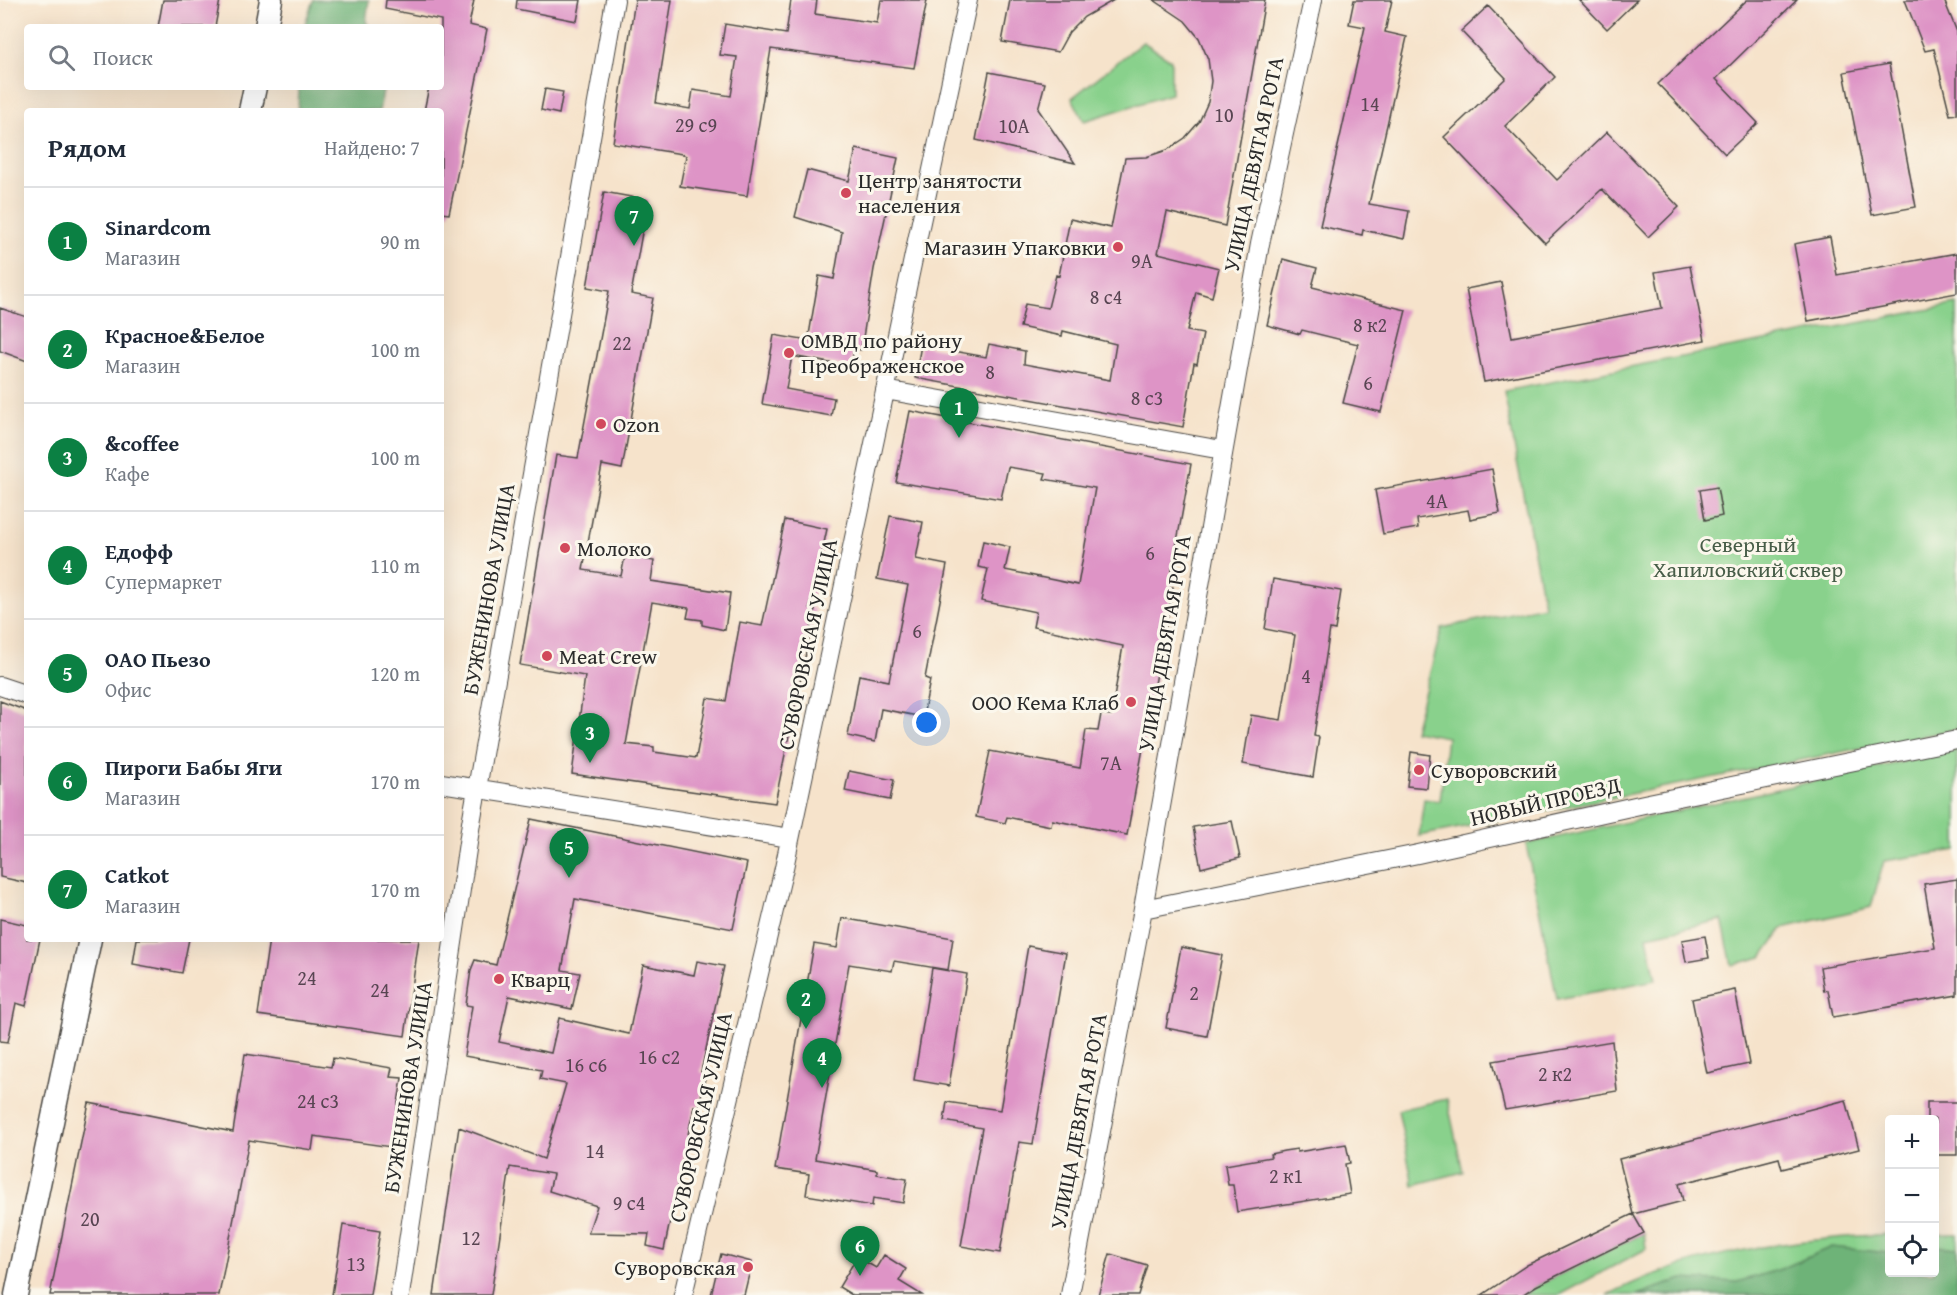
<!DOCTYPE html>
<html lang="ru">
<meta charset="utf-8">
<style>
:root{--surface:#fff;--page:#f2f2f3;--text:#1f2937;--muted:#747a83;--line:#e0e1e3;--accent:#0b8043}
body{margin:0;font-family:"Gentium Book Plus",serif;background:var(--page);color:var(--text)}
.controls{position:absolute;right:18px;bottom:18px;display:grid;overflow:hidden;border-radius:6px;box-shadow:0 6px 24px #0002}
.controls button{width:54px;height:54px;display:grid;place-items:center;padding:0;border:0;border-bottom:2px solid var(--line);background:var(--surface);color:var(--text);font:30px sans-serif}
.you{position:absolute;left:927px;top:723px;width:21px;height:21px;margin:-15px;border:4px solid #fff;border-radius:50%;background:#1a73e8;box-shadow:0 0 0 9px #1a73e833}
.badge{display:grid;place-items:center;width:39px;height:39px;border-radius:50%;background:var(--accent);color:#fff;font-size:20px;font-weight:700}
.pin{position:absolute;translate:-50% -50px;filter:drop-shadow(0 2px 3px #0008)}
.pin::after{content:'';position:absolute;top:32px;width:21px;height:18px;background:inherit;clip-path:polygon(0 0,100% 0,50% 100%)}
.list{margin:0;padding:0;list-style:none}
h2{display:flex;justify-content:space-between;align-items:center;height:78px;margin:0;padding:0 24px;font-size:26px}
h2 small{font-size:20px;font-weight:400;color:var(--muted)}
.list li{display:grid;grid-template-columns:39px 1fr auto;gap:18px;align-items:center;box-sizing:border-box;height:108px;padding:0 24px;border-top:2px solid var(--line)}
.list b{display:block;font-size:22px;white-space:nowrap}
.list p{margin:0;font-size:20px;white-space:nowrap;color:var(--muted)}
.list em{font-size:20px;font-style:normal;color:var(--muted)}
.icon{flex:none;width:33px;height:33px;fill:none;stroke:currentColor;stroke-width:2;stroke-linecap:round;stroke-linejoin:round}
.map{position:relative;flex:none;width:1957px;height:1295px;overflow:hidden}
.search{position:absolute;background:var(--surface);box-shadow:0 6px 24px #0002;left:24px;top:24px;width:420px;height:66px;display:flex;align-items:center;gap:15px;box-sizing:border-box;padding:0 21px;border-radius:6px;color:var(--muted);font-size:22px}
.panel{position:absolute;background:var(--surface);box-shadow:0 6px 24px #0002;left:24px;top:108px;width:420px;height:834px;border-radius:6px}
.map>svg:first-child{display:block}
.green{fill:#89d18c;stroke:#5a7e5c;stroke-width:1.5}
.forest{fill:#6eb378;stroke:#4c6f52;stroke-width:1.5}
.building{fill:#de94c6}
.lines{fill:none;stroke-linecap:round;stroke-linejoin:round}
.minor-casing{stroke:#494743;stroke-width:20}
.tertiary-casing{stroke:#494743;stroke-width:25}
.minor{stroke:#fff;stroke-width:18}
.tertiary{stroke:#fff;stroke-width:22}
.poi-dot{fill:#d1495b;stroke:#fbf7ec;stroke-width:2}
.labels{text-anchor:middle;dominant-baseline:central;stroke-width:6;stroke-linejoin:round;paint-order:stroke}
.number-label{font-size:20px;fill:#584552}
.street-label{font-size:22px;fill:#2b2b2b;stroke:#fbf7ec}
.poi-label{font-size:22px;fill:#2b2b2b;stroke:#fbf7ec;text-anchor:start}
.park-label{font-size:22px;fill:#475d48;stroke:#fbf7ec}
</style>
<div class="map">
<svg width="1957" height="1295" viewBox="0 0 1957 1295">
<rect width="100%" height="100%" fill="#fbf7ec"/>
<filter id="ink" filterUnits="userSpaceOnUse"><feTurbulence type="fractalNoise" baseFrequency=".0167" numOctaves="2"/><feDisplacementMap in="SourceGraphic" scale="12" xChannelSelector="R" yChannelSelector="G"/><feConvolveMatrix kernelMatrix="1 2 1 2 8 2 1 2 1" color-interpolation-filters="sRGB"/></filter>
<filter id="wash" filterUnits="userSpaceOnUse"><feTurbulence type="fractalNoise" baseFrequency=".008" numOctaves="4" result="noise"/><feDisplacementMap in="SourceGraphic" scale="24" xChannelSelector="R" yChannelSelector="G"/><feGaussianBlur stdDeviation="1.35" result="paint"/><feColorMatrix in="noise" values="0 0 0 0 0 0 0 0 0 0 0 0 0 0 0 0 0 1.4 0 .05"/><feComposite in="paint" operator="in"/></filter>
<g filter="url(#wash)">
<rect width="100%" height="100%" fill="#f6e3cb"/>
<path class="green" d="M1143,42L1171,60V94L1084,121L1072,98Z
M1957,304V729L1419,836L1424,799L1440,801L1447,737L1414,731L1442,628L1544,606L1504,391Z
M1957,750V850L1884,861L1871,907L1783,928L1762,957L1732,965L1722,920L1647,936L1656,980L1557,999L1526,844Z
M1447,1099L1463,1172L1413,1185L1398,1110Z
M1644,1233L1646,1249L1559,1295H1522L1536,1286Z
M1889,1234L1890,1272H1934L1935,1234H1957V1295H1608C1695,1250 1793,1240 1889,1234Z"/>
<path class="forest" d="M313,0H369L366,22L370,27H304Z
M299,87H384L379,111H298Z
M1935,1246L1957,1248V1295H1637L1682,1279L1737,1282L1781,1269L1831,1247L1889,1253L1890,1272H1934Z"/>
<g id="blocks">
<path class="building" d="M163,0H220L215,27H158Z
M386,0H474L469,25L487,29L449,214L441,213V111H424L429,87H441V20L385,9Z
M517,0H581L577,21L516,9Z
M635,0H672L656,103L690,109L693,90L731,96L737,57L720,55L725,24L786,34L791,0H817L815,14L877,23L881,0H927L914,68L771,49L747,196L680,186L686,156L682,154L613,143Z
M1010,0H1114L1084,17L1069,32L1058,52L1002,42Z
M1154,0H1265L1225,226L1167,212L1158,253L1219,268L1212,297L1196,292L1187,331L1203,334L1197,364L1194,363L1183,427L915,378L921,345L986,357L989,344L1025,351L1024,364L1110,380L1116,344L1063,331L1062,336L1020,327L1025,304L1048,308L1056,275L1059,276L1070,219L1111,228L1125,158L1146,157L1167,150L1185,138L1199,122L1208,102L1211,81L1208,59L1199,38L1185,21Z
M1354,0H1392L1385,32L1407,37L1369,204L1409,211L1404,239L1363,230L1362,235L1320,226L1365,27L1349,24Z
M1579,0H1637L1607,29Z
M1747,0H1797L1716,79L1758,123L1725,154L1658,84Z
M1905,0H1944L1957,32V114L1950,115L1934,49L1925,51Z
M1488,6L1555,77L1505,126L1557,180L1607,132L1679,207L1648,237L1602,189L1545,243L1444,137L1506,78L1461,31Z
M1889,64L1916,207L1872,215L1844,72Z
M989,72L1045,83L1038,109L1075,163L976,140Z
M545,89L563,92L559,114L541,110Z
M856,149L898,158L874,269L861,350L854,349L851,367L792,356L786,389L834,398L831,416L762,404L774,335L808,341L819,276L834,279L842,232L795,217L807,170L849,181Z
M604,192L648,200L631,294L653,298L622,469L602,465L583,570L621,576L625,556L654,561L651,581L730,593L725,630L702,625V620L687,618L689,608L652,602L626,744L654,747V752L696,758L707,698L726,701L740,622L762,626L785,520L827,529L810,608L815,609L775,803L572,774L585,676L520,665L556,455L578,458L609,291L587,287Z
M1830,237L1837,275L1957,253V293L1808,321L1794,244Z
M1283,259L1317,268L1312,287L1406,310L1381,412L1343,403L1358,344L1302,330L1300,334L1267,325Z
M1690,266L1705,340L1484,382L1466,289L1501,282L1512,337L1662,308L1655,272Z
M0,308L27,317V361L0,351Z
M910,411L1191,464L1169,586L1173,587L1127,835L1052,820L1051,826L1007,817L1005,823L976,817L990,751L1080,768L1086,730L1098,731L1101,714L1111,715L1123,646L1033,627L1036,612L981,601L988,569L978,567L983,541L1010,547L1005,570L1078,585L1095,488L1044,479L1046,473L1008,467L1001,499L896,482Z
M1492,469L1500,513L1470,519L1468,510L1417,519L1418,528L1383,534L1375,490Z
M1717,487L1722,516L1705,520L1700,490Z
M890,516L923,522L916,559L947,565L925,678L930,680L923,717L881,709L875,742L848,736L859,675L889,681L908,585L877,579Z
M1273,579L1341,591L1335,630L1330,629L1314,736L1319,737L1313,777L1243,764L1251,715L1281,720L1295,635L1265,629Z
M0,701L27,711V883L0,877Z
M1411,752L1430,755L1427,788L1407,786Z
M849,771L894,780L890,800L845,791Z
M531,819L747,863L733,929L575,899L562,970L580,973L572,1009L509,996L499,1042L551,1053L559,1018L629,1034L643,965L694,975L697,961L724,966L701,1072L706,1073L699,1107L694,1106L664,1250L647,1246L649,1234L588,1233L597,1206L549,1191L553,1174L510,1167L491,1295H434L459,1127L544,1159L566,1084L540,1079L542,1070L464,1056L472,1006L466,1005L471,970L475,960L496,965Z
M1232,821L1240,858L1201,868L1193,827Z
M1957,879V995L1833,1017L1828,990L1824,991L1820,967L1935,948L1924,884Z
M842,918L953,938L948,970L894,961L892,971L849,964L815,1159L877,1170V1174L907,1179L903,1203L873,1198L872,1206L806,1195L809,1174L775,1169L814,944L837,948Z
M0,919L27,925V939H40L26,1006L16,1003L8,1042L0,1041Z
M1705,936L1709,958L1686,962L1682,940Z
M137,939H189L182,973L133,964Z
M269,939H419L405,1036L258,1015Z
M1028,946L1066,953L1033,1144L1019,1142L1000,1253L961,1246L982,1128L944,1121L947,1102L1000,1110Z
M1181,947L1222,955L1207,1036L1166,1028Z
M932,968L967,974L949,1086L914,1080Z
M1735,990L1749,1064L1707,1073L1692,999Z
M1612,1041L1617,1091L1505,1110L1493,1061Z
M245,1054L331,1067L333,1058L392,1068L390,1077L402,1078L391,1147L314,1136L312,1150L249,1140L219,1295H50L89,1103L233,1132Z
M1846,1100L1859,1149L1782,1169L1779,1158L1679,1184L1683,1201L1633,1214L1619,1159Z
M1927,1102H1957V1155H1935V1119H1927Z
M1346,1144L1350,1163L1345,1164L1350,1194L1237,1212L1233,1185H1228L1225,1165L1271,1157L1270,1154L1284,1151L1297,1149V1152Z
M1633,1214L1644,1233L1536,1286L1522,1295H1482L1527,1265Z
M343,1225L380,1231L370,1295H332Z
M721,1254L752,1262L744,1295H711Z
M1110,1254L1147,1265L1138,1295H1098Z
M884,1255L906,1269L899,1281L922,1295H852L839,1287L857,1257L876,1268Z"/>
</g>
</g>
<g filter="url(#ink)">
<use href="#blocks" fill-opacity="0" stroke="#494743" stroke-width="1.5"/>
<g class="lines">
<g class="minor-casing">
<path id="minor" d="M885,390L1222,450
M0,686L27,695
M441,783L790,838
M1143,909L1418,854L1644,804L1957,740
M400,1295L471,823L615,0
M683,1295L784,868L968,0
M1070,1295L1143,909L1260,244L1313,0"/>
</g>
<g class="tertiary-casing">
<path id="tertiary" d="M266,27L271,0
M250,111L255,87
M16,1295L90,939"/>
</g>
<use href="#minor" class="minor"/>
<use href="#tertiary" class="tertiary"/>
</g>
</g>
<g class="poi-dot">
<circle cx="846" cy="193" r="6"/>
<circle cx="1118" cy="247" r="6"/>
<circle cx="789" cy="353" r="6"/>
<circle cx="601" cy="424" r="6"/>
<circle cx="565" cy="548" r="6"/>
<circle cx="547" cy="656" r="6"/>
<circle cx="1131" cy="702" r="6"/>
<circle cx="1419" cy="770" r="6"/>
<circle cx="499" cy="979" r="6"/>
<circle cx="748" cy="1267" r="6"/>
</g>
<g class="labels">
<g class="number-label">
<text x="1370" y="103">14</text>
<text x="1224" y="114">10</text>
<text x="696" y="124">29 с9</text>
<text x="1014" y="125">10А</text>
<text x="1142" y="260">9А</text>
<text x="1106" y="296">8 с4</text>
<text x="1370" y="324">8 к2</text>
<text x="622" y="342">22</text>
<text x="990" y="371">8</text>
<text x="1368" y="382">6</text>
<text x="1147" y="397">8 с3</text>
<text x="1437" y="500">4А</text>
<text x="1150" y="552">6</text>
<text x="917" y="630">6</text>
<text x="1306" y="675">4</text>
<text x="1111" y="762">7А</text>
<text x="307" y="977">24</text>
<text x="380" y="989">24</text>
<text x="1194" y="992">2</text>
<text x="659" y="1056">16 с2</text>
<text x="586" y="1064">16 с6</text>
<text x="1555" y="1073">2 к2</text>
<text x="318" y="1100">24 с3</text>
<text x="595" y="1150">14</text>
<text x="1286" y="1175">2 к1</text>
<text x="629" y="1202">9 с4</text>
<text x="90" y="1218">20</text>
<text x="471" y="1237">12</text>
<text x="356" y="1263">13</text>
</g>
<g class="street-label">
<text transform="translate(1253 164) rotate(-78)">УЛИЦА ДЕВЯТАЯ РОТА</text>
<text transform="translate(488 589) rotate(-80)">БУЖЕНИНОВА УЛИЦА</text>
<text transform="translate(1164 643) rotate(-80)">УЛИЦА ДЕВЯТАЯ РОТА</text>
<text transform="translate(807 644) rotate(-78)">СУВОРОВСКАЯ УЛИЦА</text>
<text transform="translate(1545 801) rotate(-13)">НОВЫЙ ПРОЕЗД</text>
<text transform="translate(407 1087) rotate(-81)">БУЖЕНИНОВА УЛИЦА</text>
<text transform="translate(700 1117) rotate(-77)">СУВОРОВСКАЯ УЛИЦА</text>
<text transform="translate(1078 1121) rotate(-79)">УЛИЦА ДЕВЯТАЯ РОТА</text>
</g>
<g class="poi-label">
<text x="858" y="180">Центр занятости<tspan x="858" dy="25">населения</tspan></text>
<text x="1106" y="247" text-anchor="end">Магазин Упаковки</text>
<text x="801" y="340">ОМВД по району<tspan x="801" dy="25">Преображенское</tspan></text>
<text x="613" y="424">Ozon</text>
<text x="577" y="548">Молоко</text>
<text x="559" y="656">Meat Crew</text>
<text x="1119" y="702" text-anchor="end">ООО Кема Клаб</text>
<text x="1431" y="770">Суворовский</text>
<text x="511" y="979">Кварц</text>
<text x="736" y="1267" text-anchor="end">Суворовская</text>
</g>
<g class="park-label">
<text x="1748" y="544">Северный<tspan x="1748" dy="25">Хапиловский сквер</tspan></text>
</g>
</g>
</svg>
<div class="controls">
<button>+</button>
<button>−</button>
<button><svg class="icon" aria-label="locate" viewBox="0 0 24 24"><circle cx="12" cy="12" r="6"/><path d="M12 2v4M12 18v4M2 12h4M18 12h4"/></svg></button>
</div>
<div class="you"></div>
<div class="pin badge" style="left:959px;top:438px">1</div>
<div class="pin badge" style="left:806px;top:1029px">2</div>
<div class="pin badge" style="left:590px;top:763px">3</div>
<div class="pin badge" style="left:822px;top:1088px">4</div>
<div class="pin badge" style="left:569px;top:878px">5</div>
<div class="pin badge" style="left:860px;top:1276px">6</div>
<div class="pin badge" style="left:634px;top:246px">7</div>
<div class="search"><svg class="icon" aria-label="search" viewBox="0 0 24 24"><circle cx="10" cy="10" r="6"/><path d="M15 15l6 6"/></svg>Поиск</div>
<section class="panel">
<h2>Рядом<small>Найдено: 7</small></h2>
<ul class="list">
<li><span class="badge">1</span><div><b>Sinardcom</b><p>Магазин</p></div><em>90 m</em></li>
<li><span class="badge">2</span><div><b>Красное&amp;Белое</b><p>Магазин</p></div><em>100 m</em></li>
<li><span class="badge">3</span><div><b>&amp;coffee</b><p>Кафе</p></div><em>100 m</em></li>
<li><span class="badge">4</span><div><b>Едофф</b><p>Супермаркет</p></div><em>110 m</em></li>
<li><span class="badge">5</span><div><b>ОАО Пьезо</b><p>Офис</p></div><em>120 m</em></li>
<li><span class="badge">6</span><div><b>Пироги Бабы Яги</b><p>Магазин</p></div><em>170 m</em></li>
<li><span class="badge">7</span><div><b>Catkot</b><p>Магазин</p></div><em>170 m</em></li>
</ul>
</section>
</div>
